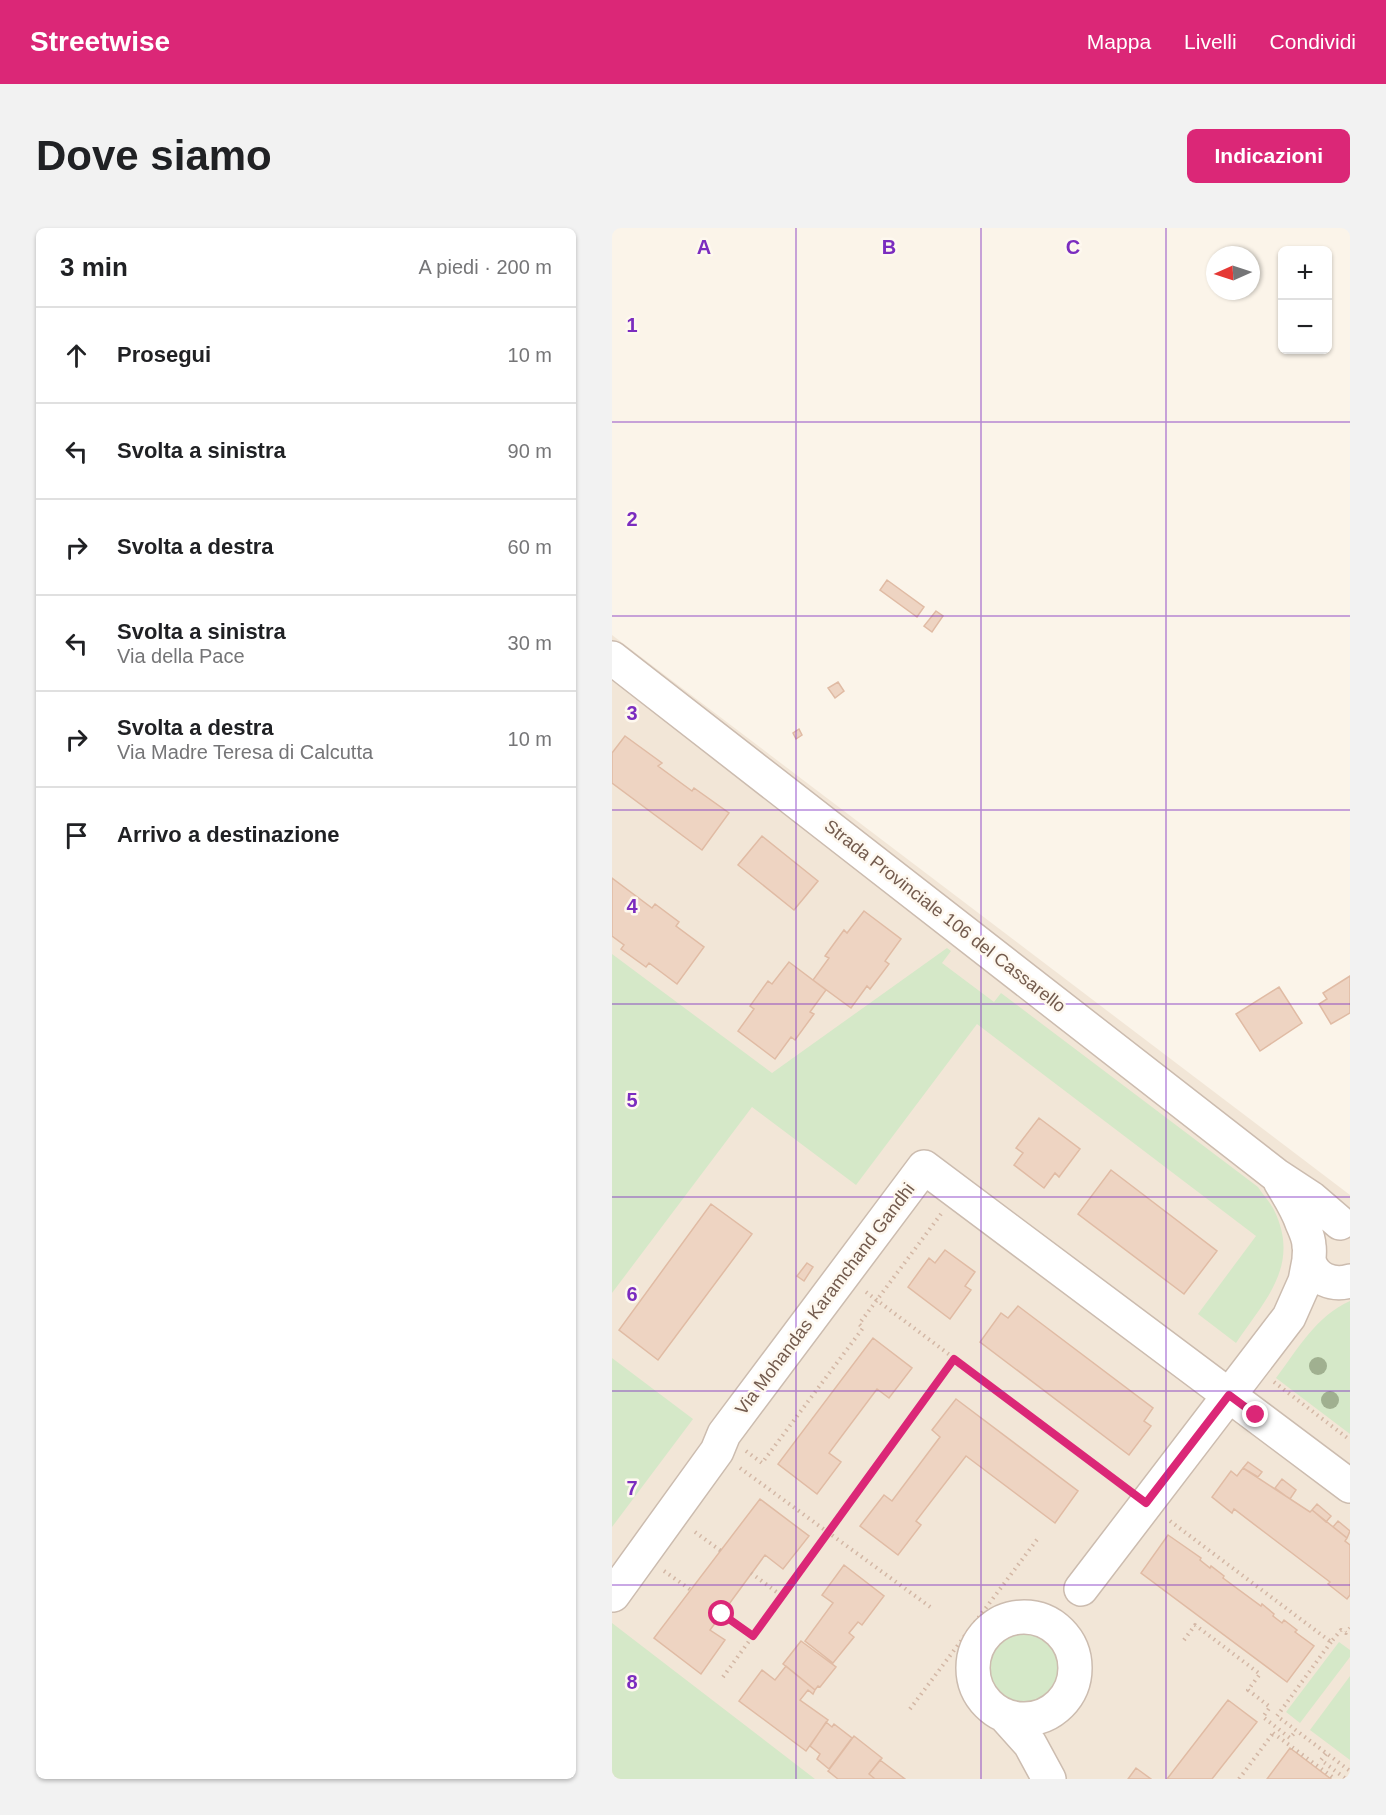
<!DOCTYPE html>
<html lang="it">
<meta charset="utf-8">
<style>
:root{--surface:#fff;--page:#f2f2f2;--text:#202124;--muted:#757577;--line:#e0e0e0;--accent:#db2777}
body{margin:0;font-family:Helvetica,sans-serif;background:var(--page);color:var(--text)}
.controls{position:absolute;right:18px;top:18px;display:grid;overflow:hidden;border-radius:9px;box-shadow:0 2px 4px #0004}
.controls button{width:54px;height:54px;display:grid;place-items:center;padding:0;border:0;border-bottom:2px solid var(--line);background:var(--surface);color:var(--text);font:30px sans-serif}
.compass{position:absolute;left:594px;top:18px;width:54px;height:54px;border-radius:50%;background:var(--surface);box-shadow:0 2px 4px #0004;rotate:267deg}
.stop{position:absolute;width:18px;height:18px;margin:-14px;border:4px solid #db2777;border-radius:50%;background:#fff}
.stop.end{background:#db2777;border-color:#fff;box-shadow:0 2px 6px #0008}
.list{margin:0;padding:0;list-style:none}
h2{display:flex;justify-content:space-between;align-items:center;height:78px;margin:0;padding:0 24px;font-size:26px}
h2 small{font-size:20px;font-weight:400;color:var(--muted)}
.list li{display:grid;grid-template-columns:39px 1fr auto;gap:18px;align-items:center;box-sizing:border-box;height:96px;padding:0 24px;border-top:2px solid var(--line)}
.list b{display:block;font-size:22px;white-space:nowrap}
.list p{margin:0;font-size:20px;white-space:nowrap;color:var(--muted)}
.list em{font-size:20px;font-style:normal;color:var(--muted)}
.icon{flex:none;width:33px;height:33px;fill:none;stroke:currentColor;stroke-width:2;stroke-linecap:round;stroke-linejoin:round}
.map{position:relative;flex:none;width:738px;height:1551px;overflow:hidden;border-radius:9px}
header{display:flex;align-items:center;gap:36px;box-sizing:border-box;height:84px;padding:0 30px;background:var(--accent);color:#fff}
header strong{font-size:28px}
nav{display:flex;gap:33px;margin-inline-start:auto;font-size:21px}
.intro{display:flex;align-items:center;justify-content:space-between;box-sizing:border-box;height:144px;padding:0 36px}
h1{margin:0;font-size:42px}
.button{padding:15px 27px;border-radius:9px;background:var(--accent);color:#fff;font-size:21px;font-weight:700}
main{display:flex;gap:36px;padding:0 36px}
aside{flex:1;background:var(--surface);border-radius:9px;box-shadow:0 2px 4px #0004}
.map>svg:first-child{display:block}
.residential{fill:#f2e6d7}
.green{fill:#d5e8c8}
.building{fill:#eed4c2;stroke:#e0bba4;stroke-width:1.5}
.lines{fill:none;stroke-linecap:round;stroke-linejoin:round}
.minor-casing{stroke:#ccbcaf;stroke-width:36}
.path{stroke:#d3b7a5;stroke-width:4;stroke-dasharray:1.5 4.5;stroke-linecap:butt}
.minor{stroke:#fff;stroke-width:33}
.tree{fill:#a0b090}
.route{stroke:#db2777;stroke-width:8}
.grid{fill:none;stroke:#7b2cbf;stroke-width:1.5;stroke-opacity:0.55}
.labels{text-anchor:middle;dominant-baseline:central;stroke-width:5;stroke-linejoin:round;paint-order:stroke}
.street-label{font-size:18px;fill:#735b4e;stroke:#fef8ef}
.grid-label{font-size:20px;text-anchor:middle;font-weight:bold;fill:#7b2cbf;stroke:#fef8ef;stroke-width:5;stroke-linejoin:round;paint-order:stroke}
</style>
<header>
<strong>Streetwise</strong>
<nav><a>Mappa</a><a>Livelli</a><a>Condividi</a></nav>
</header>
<div class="intro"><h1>Dove siamo</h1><a class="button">Indicazioni</a></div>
<main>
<aside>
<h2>3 min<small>A piedi · 200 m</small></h2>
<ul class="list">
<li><svg class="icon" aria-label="ahead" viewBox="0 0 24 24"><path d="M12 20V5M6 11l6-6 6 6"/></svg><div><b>Prosegui</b></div><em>10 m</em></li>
<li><svg class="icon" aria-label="left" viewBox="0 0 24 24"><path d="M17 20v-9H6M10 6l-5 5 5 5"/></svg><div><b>Svolta a sinistra</b></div><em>90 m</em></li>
<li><svg class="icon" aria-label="right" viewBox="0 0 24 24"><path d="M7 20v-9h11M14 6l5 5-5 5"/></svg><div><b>Svolta a destra</b></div><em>60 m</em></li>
<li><svg class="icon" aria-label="left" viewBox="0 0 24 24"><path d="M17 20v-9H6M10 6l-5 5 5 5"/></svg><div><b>Svolta a sinistra</b><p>Via della Pace</p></div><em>30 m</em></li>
<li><svg class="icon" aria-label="right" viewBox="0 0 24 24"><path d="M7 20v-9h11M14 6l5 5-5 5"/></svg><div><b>Svolta a destra</b><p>Via Madre Teresa di Calcutta</p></div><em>10 m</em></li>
<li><svg class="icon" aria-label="arrive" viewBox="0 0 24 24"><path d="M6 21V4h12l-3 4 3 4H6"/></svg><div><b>Arrivo a destinazione</b></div></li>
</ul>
</aside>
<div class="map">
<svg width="738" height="1551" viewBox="0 0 738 1551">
<rect width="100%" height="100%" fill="#fbf4e9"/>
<path class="residential" d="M0,407L738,967V1551H0Z"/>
<path class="green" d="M335,720L339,723L330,735L382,774L389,765L646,959C651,967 658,974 662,982C689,1037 653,1072 624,1115L586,1086L644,1008L365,796L244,957L140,879L0,1065V726L160,845Z
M738,1073V1206L664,1150C686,1121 704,1088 738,1073Z
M0,1130L81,1191L0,1299Z
M0,1395L203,1551H0Z
M377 1440a35 35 0 1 1 70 0a35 35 0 1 1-70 0Z
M727,1414L738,1422V1429L688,1495L674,1484Z
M738,1448V1532L698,1502Z"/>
<path class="building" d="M275,352L312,379L305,389L268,362Z
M324,383L331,388L320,404L312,398Z
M226,454L232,463L223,470L216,460Z
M187,501L190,507L184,511L181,505Z
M13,508L50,535L46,538L80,563L82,560L117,585L90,622L0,555V525Z
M150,608L206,653L182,682L126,637Z
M0,650L40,680L43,676L67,694L64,698L92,719L65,756L37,735L34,739L9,721L12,717L0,708Z
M252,683L289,711L273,733L277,736L258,761L255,758L239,780L201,752L217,730L213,728L232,702L235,705Z
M177,734L214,762L198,784L202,786L183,812L179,809L163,831L126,803L142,781L138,778L156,753L160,756Z
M738,748V785L719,796L707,776L715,771L711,765Z
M667,759L690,795L648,823L624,786Z
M427,890L468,921L447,949L443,945L432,960L402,937L411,925L404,920Z
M499,942L605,1023L572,1066L466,986Z
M99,976L140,1006L46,1132L7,1102Z
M333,1022L363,1044L353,1058L359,1062L338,1091L296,1059L317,1030L323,1035Z
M195,1035L201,1039L192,1053L185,1048Z
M406,1078L541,1180L532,1193L539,1198L517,1227L368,1114L389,1085L396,1090Z
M261,1110L300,1140L277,1170L265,1161L217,1225L229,1234L205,1266L166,1236Z
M344,1171L466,1263L443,1295L354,1228L304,1293L309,1297L286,1327L248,1298L272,1267L280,1273L328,1209L320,1202Z
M636,1234L650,1244L646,1249L631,1240Z
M631,1240L698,1284L700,1282L735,1310L733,1313L738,1317V1367L735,1371L716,1356L718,1354L622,1281L620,1285L600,1269L619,1243L625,1248Z
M670,1251L684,1262L678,1271L663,1260Z
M148,1271L197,1308L171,1341L153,1327L98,1402L113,1412L89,1446L42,1410Z
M705,1276L719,1288L714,1294L700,1282Z
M726,1293L738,1303L735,1310L721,1299Z
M556,1307L589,1330L588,1332L598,1340L599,1338L612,1348L611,1350L649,1378L650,1376L662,1386L661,1388L670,1395L672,1392L685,1402L683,1404L702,1418L675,1454L529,1345Z
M232,1337L272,1368L250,1397L246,1394L237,1405L242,1409L221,1435L193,1413L221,1375L210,1367Z
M189,1413L224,1439L208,1459L206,1458L203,1462L171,1436Z
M174,1438L203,1462L201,1466L196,1462L188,1472L216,1492L194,1523L127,1473L150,1442L163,1452Z
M616,1472L645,1494L600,1551H555Z
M214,1494L220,1499L222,1496L240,1510L217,1541L205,1531L208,1526L198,1518Z
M242,1508L270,1530L257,1546L263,1551H226L216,1543Z
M678,1520L719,1551H655Z
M268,1532L293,1551H263L257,1546Z
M524,1540L539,1551H516Z"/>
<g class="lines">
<g class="minor-casing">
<path id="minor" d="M0,430L664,947L699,970L728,995
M668,953C676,967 685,980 690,995C693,1002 697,1010 697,1018C698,1022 697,1027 697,1032C701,1051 721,1058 738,1053
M469,1361L677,1089L693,1053L697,1032
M1,1367L105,1223L112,1206L312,939L738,1258
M361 1440a51 51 0 1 1 102 0a51 51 0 1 1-102 0Z
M392,1487L418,1516L437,1551"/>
</g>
<path class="path" d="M254,1064L512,1258
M662,1154L738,1212
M134,1223L150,1235L251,1100L247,1096L329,986
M128,1240L321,1381
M558,1293L719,1414L729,1402L734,1405L738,1400
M83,1304L109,1323
M52,1343L79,1362
M139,1345L170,1368
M110,1385L141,1408
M572,1412L583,1397L648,1446L636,1462L658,1479L651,1489L678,1510L684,1503
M719,1414L665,1488L738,1543
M111,1449L342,1131
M298,1481L427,1309
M661,1505L723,1551
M714,1526L709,1532L734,1551
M627,1551L662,1504"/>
<use href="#minor" class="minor"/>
</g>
<g class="tree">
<circle cx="706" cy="1138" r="9"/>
<circle cx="718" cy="1172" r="9"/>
</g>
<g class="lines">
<path class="route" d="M110,1386L141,1408L342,1131L534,1275L617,1167L644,1187"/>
</g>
<path class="grid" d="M184,0V1551M369,0V1551M554,0V1551M0,194H738M0,388H738M0,582H738M0,776H738M0,969H738M0,1163H738M0,1357H738"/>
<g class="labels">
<g class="street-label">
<text transform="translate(333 688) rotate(38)">Strada Provinciale 106 del Cassarello</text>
<text transform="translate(213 1071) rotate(-53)">Via Mohandas Karamchand Gandhi</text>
</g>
</g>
<g class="grid-label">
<text x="92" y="26">A</text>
<text x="277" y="26">B</text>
<text x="461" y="26">C</text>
<text x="20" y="104">1</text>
<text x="20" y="298">2</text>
<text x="20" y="492">3</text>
<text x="20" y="685">4</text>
<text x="20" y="879">5</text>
<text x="20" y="1073">6</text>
<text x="20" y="1267">7</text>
<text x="20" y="1461">8</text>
</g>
</svg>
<div class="controls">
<button>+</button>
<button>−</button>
</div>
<svg class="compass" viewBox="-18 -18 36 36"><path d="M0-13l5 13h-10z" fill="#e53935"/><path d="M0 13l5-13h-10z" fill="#757577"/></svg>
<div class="stop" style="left:110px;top:1386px"></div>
<div class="stop end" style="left:644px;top:1187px"></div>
</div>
</main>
